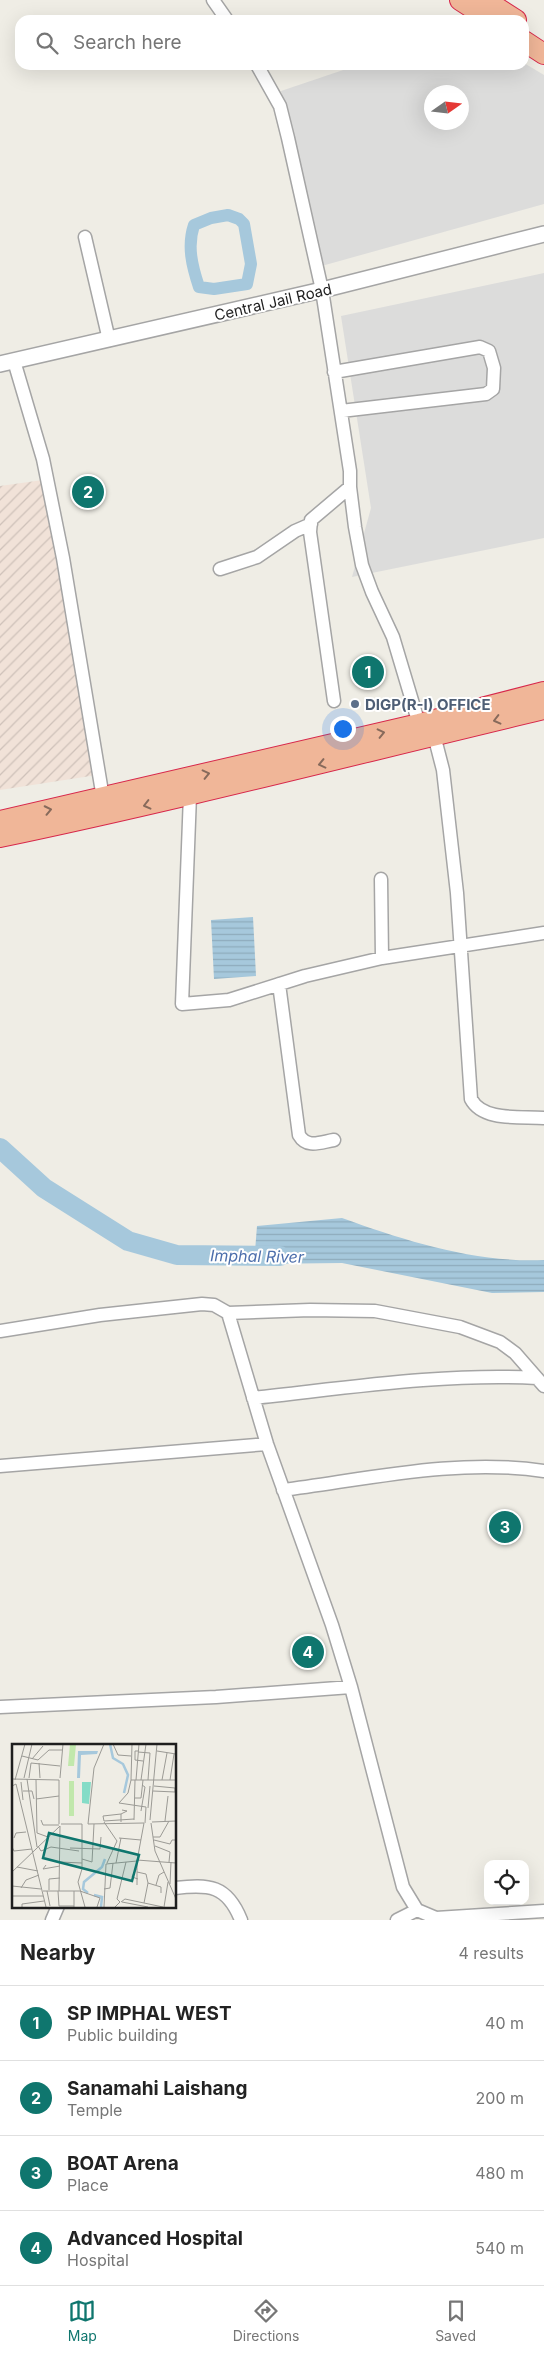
<!DOCTYPE html>
<style>
:root{--surface:#fff;--page:#f2f2f2;--text:#222;--muted:#767676;--line:#e0e0e0;--accent:#0f766e}
body{margin:0;font-family:Inter,sans-serif;background:var(--page);color:var(--text)}
.controls{position:absolute;right:15px;bottom:15px;display:grid;overflow:hidden;border-radius:10px;box-shadow:0 5px 20px #0002}
.controls button{width:45px;height:45px;display:grid;place-items:center;padding:0;border:0;border-bottom:1px solid var(--line);background:var(--surface);color:var(--text);font:25px sans-serif}
.compass{position:absolute;left:424px;top:85px;width:45px;height:45px;border-radius:50%;background:var(--surface);box-shadow:0 5px 20px #0002;rotate:76deg}
.you{position:absolute;left:342px;top:728px;width:18px;height:18px;margin:-12px;border:4px solid #fff;border-radius:50%;background:#1a73e8;box-shadow:0 0 0 8px #1a73e833}
.badge{display:grid;place-items:center;width:32px;height:32px;border-radius:50%;background:var(--accent);color:#fff;font-size:16px;font-weight:700}
.pin{position:absolute;translate:-50% -50%;border:2px solid #fff;box-shadow:0 1px 5px #0006}
.list{margin:0;padding:0;list-style:none}
h2{display:flex;justify-content:space-between;align-items:center;height:65px;margin:0;padding:0 20px;font-size:21px}
h2 small{font-size:16px;font-weight:400;color:var(--muted)}
.list li{display:grid;grid-template-columns:32px 1fr auto;gap:15px;align-items:center;box-sizing:border-box;height:75px;padding:0 20px;border-top:1px solid var(--line)}
.list b{display:block;font-size:19px;white-space:nowrap}
.list p{margin:0;font-size:16px;white-space:nowrap;color:var(--muted)}
.list em{font-size:16px;font-style:normal;color:var(--muted)}
.icon{flex:none;width:28px;height:28px;fill:none;stroke:currentColor;stroke-width:2;stroke-linecap:round;stroke-linejoin:round}
.map{position:relative;flex:none;width:544px;height:1920px;overflow:hidden}
.search{position:absolute;background:var(--surface);box-shadow:0 5px 20px #0002;left:15px;right:15px;top:15px;height:55px;display:flex;align-items:center;gap:12px;box-sizing:border-box;padding:0 18px;border-radius:15px;color:var(--muted);font-size:19px}
.sheet{height:365px;background:var(--surface)}
nav{display:flex;justify-content:space-around;align-items:center;box-sizing:border-box;height:70px;border-top:1px solid var(--line);background:var(--surface);font-size:14px;color:var(--muted)}
nav a{display:grid;justify-items:center;gap:2px}
nav .on{color:var(--accent)}
.map>svg:first-child{display:block}
.residential{fill:#dcdcdb;fill-rule:evenodd}
.military{fill:url(#military-furrows)}
.water{fill:url(#water-rules)}
.lines{fill:none;stroke-linecap:round;stroke-linejoin:round}
.canal{stroke:#a6c8dc;stroke-width:12}
.river{stroke:#a6c8dc;stroke-width:20}
.minor-casing{stroke:#a5a5a5;stroke-width:15}
.tertiary-casing{stroke:#a5a5a5;stroke-width:18}
.trunk-casing{stroke:#d7284b;stroke-width:22}
.minor{stroke:#fff;stroke-width:12}
.tertiary{stroke:#fff;stroke-width:15}
.trunk{stroke:#f0b698;stroke-width:20}
.oneway{stroke:#876a5b}
.service-dot{fill:#5c6f8a;stroke:#fff;stroke-width:2}
.labels{text-anchor:middle;dominant-baseline:central;stroke-width:4;stroke-linejoin:round;paint-order:stroke}
.street-label{font-size:15px;fill:#1e1e1e;stroke:#fff}
.service-label{font-size:15px;font-weight:bold;fill:#4e5e75;stroke:#fff;text-anchor:start}
.water-label{font-size:16px;font-style:italic;fill:#4d6fac;stroke:#fff}
.inset-river{fill:none;stroke:#a6c8dc;stroke-width:2.5}
.inset-road{fill:none;stroke:#9b9a95;stroke-width:1}
.view{fill:#0f766e;fill-opacity:0.15;stroke:#0f766e;stroke-width:2.5}
.inset-edge{fill:none;stroke:#1e1e1e;stroke-width:2.5}
</style>
<div class="map">
<svg width="544" height="1920" viewBox="0 0 544 1920">
<defs>
<pattern id="military-furrows" width="10" height="10" patternUnits="userSpaceOnUse" patternTransform="scale(1.25)"><rect width="10" height="10" fill="#f1e2d8"/><path d="M-1 1l2-2M0 10L10 0M9 11l2-2" fill="none" stroke="#cec1b9"/></pattern>
<pattern id="water-rules" width="6" height="5" patternUnits="userSpaceOnUse" patternTransform="scale(1.25)"><rect width="6" height="5" fill="#a6c8dc"/><path d="M0 2.5h6" fill="none" stroke="#8eabbc"/></pattern>
</defs>
<rect width="100%" height="100%" fill="#efede5"/>
<path class="residential" d="M524,63L544,75V204L318,267L281,91L358,65H524ZM432,92H462V122H432Z
M544,273V538L352,577L371,508L341,316Z"/>
<path class="military" d="M50,479L97,775L0,790V486Z"/>
<path class="water" d="M253,917L256,976L214,979L211,920Z
M342,1218C406,1241 475,1263 544,1260V1292L492,1293L342,1263L254,1264L257,1226Z"/>
<g class="lines">
<path class="canal" d="M228,215L239,219L244,224L251,264L247,284L214,289L199,287C192,266 187,246 194,225L211,218Z"/>
<path class="river" d="M0,1148L44,1188L128,1241L177,1255L280,1256"/>
<g class="minor-casing">
<path id="minor" d="M213,0L227,20
M257,65L280,106L288,138L322,290L350,471V487L311,520L310,532L334,701
M85,237L109,340
M14,361L43,459L63,558L104,804
M334,372L480,347L489,351L494,368L493,389L486,394L341,411
M350,487L355,527L362,565L372,592L393,637L419,724L434,735L443,770L457,893L471,1099C483,1122 522,1116 544,1118
M220,569L257,557L295,531L311,524
M190,795L182,1004L229,1000L305,976L382,958L544,933
M381,879L382,958
M279,984L299,1135C307,1149 321,1142 334,1140
M228,1313L310,1310L375,1311L460,1327L500,1342L515,1353L544,1386
M0,1331L100,1315L202,1304L214,1305L228,1313L267,1444L332,1625L351,1687L403,1887L417,1910L436,1918L544,1911
M253,1398C347,1388 442,1373 537,1378
M0,1466L267,1444
M283,1490C368,1479 458,1458 544,1471
M0,1707L216,1697L351,1687
M175,1888C209,1884 227,1885 241,1920
M52,1920L58,1906
M397,1920L417,1910"/>
</g>
<g class="tertiary-casing">
<path id="tertiary" d="M0,364L322,290L544,234"/>
</g>
<g class="trunk-casing">
<path id="trunk" d="M460,0L491,20
M485,0L516,20
M524,41L544,54
M0,821L419,724L544,692
M0,837C182,799 363,752 544,709"/>
</g>
<use href="#minor" class="minor"/>
<use href="#tertiary" class="tertiary"/>
<use href="#trunk" class="trunk"/>
</g>
<defs><path id="oneway-chevron" d="M-2-3.5L2.5 0L-2 3.5" fill="none" stroke-width="1.6" stroke-linecap="round" stroke-linejoin="round" transform="scale(1.25)"/></defs>
<g class="oneway">
<use href="#oneway-chevron" transform="translate(497 720) rotate(166)"/>
<use href="#oneway-chevron" transform="translate(381 733) rotate(-13)"/>
<use href="#oneway-chevron" transform="translate(322 764) rotate(167)"/>
<use href="#oneway-chevron" transform="translate(206 774) rotate(-13)"/>
<use href="#oneway-chevron" transform="translate(147 805) rotate(166)"/>
<use href="#oneway-chevron" transform="translate(48 810) rotate(-12)"/>
</g>
<circle class="service-dot" cx="355" cy="704" r="5"/>
<g class="labels">
<g class="street-label">
<text transform="translate(273 302) rotate(-13)">Central Jail Road</text>
</g>
<g class="service-label">
<text x="365" y="704">DIGP(R-I) OFFICE</text>
</g>
<g class="water-label">
<text transform="translate(257 1256) rotate(1)">Imphal River</text>
</g>
</g>
<g transform="translate(12 1744)">
<rect width="164" height="164" fill="#efede5"/>
<path d="M58,0H64L62,22H56ZM57,37H62V72H57Z" fill="#c1e8ac"/>
<path d="M70,38H79L77,60L70,59Z" fill="#84dcc7"/>
<path d="M66,7H86L85,10L69,11L68,34H65Z" fill="#a6c8dc"/>
<path class="inset-river" d="M98,0L101,14L111,20L116,31L112,49M76,149L71,145L72,138L90,123L93,115M82,151L90,153L89,163"/>
<path class="inset-road" d="M101,0L106,11L119,12M120,0L119,36H164M126,7H123V16L131,17M145,7L164,10M126,8L138,9L136,36M10,12L26,16M20,15L31,2M26,16L37,6H50M27,19L28,34M12,34L20,0M17,34L19,19L48,22M48,34L51,0M0,35L47,36M15,35L25,103M3,36L13,0M24,36L25,89L36,93M47,36V80M119,36L116,49L107,59L134,63L133,79M124,36L127,0M129,36L134,0M150,36L155,9M158,36L162,10M9,38L11,56M0,42L4,40L34,163M11,47H20L22,55M141,47L163,48V44L142,42M123,54H129L131,36M24,55L47,52M136,64L138,42M129,67L133,43L130,41M109,70L91,72L92,77L122,75M29,76L31,81H47M122,76L123,36M138,76L145,0M153,77L156,52M92,78L105,97L95,119M109,78V70L115,67L110,66M140,78L164,77M139,79L143,107L164,155M49,80H70V125L66,138L73,163M76,80L82,24L92,0M76,80L132,79M141,93H148L157,77M2,94L4,89L14,88M107,94L129,96M142,96L158,100L160,96H164M26,102L29,107L39,103L67,107M143,102L158,108L157,118M0,103L2,107L20,105M58,104L88,105L89,93M70,115L80,118L82,80M125,116L164,119M125,117V141M48,118L70,119M104,119L109,94M34,121L31,125L48,122M5,123L26,127M124,125L120,133L126,135M0,128L48,82M125,128L134,130L136,139L149,143V149M158,140L159,118M144,141L147,131L152,128M0,142L29,145M9,144L14,136L27,131M92,145L98,144L101,119M37,146V135L48,134M31,147H68L88,154L85,163M35,147L38,162M46,147L47,162H62M47,147L48,82M62,147V163M0,152H31M109,158L113,155L151,163M110,158L136,163M132,159L136,139M10,163V160L32,157M92,163L94,120L125,117L132,79M103,163L108,158L105,155L114,118M152,163L156,138"/>
<path class="view" d="M37,89L127,111L120,137L31,114Z"/>
<rect width="164" height="164" class="inset-edge"/>
</g>
</svg>
<div class="controls">
<button><svg class="icon" aria-label="locate" viewBox="0 0 24 24"><circle cx="12" cy="12" r="6"/><path d="M12 2v4M12 18v4M2 12h4M18 12h4"/></svg></button>
</div>
<svg class="compass" viewBox="-18 -18 36 36"><path d="M0-13l5 13h-10z" fill="#e53935"/><path d="M0 13l5-13h-10z" fill="#767676"/></svg>
<div class="you"></div>
<div class="pin badge" style="left:368px;top:672px">1</div>
<div class="pin badge" style="left:88px;top:492px">2</div>
<div class="pin badge" style="left:505px;top:1527px">3</div>
<div class="pin badge" style="left:308px;top:1652px">4</div>
<div class="search"><svg class="icon" aria-label="search" viewBox="0 0 24 24"><circle cx="10" cy="10" r="6"/><path d="M15 15l6 6"/></svg>Search here</div>
</div>
<section class="sheet">
<h2>Nearby<small>4 results</small></h2>
<ul class="list">
<li><span class="badge">1</span><div><b>SP IMPHAL WEST</b><p>Public building</p></div><em>40 m</em></li>
<li><span class="badge">2</span><div><b>Sanamahi Laishang</b><p>Temple</p></div><em>200 m</em></li>
<li><span class="badge">3</span><div><b>BOAT Arena</b><p>Place</p></div><em>480 m</em></li>
<li><span class="badge">4</span><div><b>Advanced Hospital</b><p>Hospital</p></div><em>540 m</em></li>
</ul>
</section>
<nav>
<a class="on"><svg class="icon" aria-label="map" viewBox="0 0 24 24"><path d="M3 6l6-2 6 2 6-2v14l-6 2-6-2-6 2zM9 4v14M15 6v14"/></svg>Map</a>
<a><svg class="icon" aria-label="directions" viewBox="0 0 24 24"><path d="M12 3l9 9-9 9-9-9zM9 14v-3h6M13 9l2 2-2 2"/></svg>Directions</a>
<a><svg class="icon" aria-label="saved" viewBox="0 0 24 24"><path d="M7 4h10v16l-5-4-5 4z"/></svg>Saved</a>
</nav>
